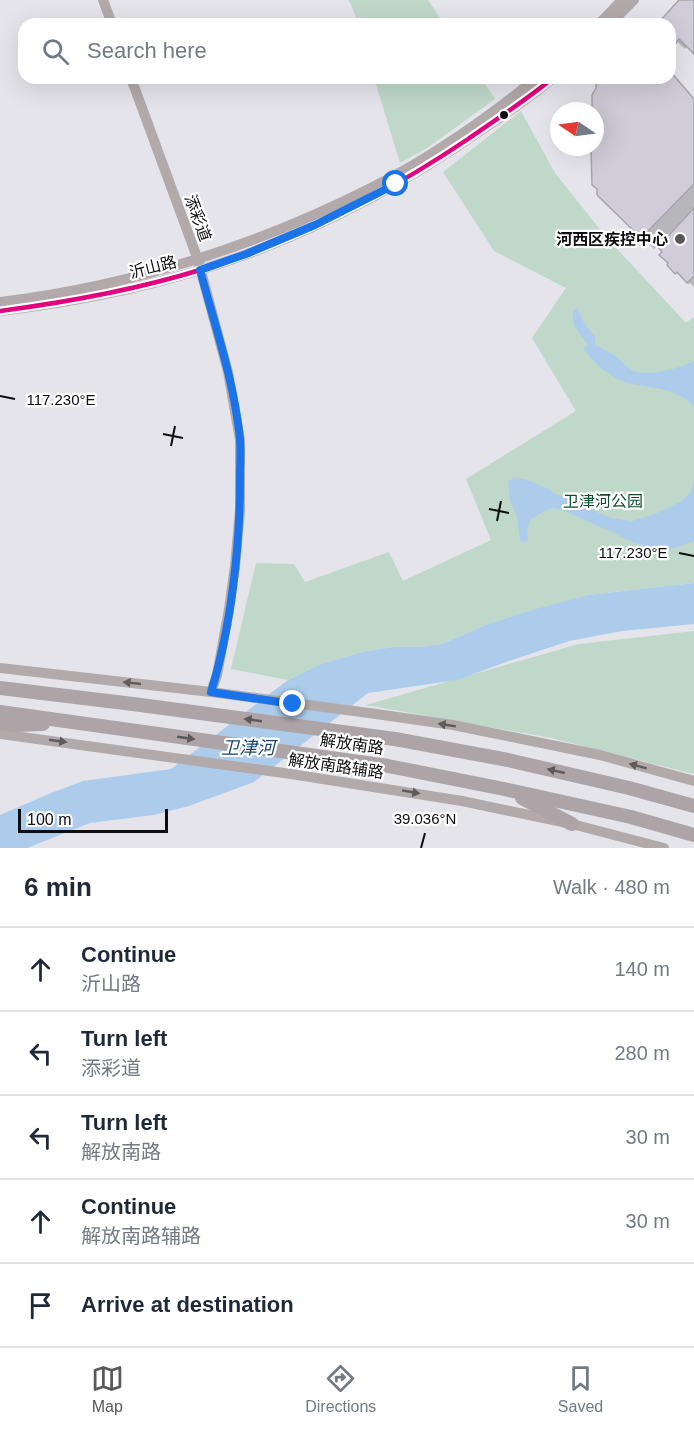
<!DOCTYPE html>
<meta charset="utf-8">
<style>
:root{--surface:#fff;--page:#f6f6f7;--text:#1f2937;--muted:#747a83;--line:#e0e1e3;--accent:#58585c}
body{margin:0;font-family:Arial,"Noto Sans SC",sans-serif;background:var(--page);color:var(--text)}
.compass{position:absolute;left:550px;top:102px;width:54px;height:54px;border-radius:50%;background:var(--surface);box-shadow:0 6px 24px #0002;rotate:283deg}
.scale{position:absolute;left:18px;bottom:15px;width:150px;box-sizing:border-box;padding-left:6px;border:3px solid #0d0d10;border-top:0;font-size:16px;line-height:21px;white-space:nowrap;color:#0d0d10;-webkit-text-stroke:4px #fff;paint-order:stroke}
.stop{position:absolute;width:18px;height:18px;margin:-14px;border:4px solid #1a73e8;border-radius:50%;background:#fff}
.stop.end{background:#1a73e8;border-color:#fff;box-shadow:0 2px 6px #0008}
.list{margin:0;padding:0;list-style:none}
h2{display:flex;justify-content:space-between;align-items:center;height:78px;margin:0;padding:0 24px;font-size:26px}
h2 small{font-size:20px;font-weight:400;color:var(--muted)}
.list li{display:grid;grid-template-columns:39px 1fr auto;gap:18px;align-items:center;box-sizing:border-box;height:84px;padding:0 24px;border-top:2px solid var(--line)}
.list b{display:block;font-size:22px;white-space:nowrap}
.list p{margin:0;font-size:20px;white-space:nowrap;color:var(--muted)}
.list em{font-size:20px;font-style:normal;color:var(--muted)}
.icon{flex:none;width:33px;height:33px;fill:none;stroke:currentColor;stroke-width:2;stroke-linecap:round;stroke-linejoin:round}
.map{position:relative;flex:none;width:694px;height:848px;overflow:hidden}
.search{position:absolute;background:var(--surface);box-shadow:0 6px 24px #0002;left:18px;right:18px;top:18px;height:66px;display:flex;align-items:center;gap:15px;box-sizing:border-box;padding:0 21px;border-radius:18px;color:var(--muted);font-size:22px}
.sheet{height:498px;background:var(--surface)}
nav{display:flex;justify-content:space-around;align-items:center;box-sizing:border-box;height:84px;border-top:2px solid var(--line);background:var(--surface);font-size:16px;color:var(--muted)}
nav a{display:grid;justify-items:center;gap:3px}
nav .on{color:var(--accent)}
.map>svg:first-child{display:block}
.green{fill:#bfd8ca}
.water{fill:#adccec}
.shadow{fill:#0003}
.building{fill:#d0ccd9;stroke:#a6a5aa;stroke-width:1.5}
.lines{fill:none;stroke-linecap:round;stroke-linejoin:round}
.tertiary{stroke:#b1a9aa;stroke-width:10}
.trunk{stroke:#aca4a6;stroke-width:14}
.bus-1-casing{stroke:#fff;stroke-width:9}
.bus-1{stroke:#e5007d;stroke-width:4.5}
.oneway{fill:#5f5b5d}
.oneway2{fill:#5c585b}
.route{stroke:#1a73e8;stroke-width:8}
.ticks{fill:none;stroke:#0d0d10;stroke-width:2}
.bus-dot{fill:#0d0d10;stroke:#fff;stroke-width:2}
.poi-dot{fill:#58585c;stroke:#fff;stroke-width:2}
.labels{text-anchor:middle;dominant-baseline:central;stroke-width:4.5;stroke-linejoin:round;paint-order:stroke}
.street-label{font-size:16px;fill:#0d0d10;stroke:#fff}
.poi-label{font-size:16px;font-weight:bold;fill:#0d0d10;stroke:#fff;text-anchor:end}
.park-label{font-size:16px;fill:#0d4f2d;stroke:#fff}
.water-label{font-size:18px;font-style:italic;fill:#17456f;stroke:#fff}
.ticks-label{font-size:15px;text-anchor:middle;fill:#0d0d10;stroke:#fff;stroke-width:4.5;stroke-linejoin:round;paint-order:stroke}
</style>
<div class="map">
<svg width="694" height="848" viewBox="0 0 694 848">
<rect width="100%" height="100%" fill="#e4e4ea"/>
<path class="green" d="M348,0H428L444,24H358L351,4Z
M374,78H481L495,99L427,148L400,163Z
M521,111L555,173L606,237L686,323L694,317V583L588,595L488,624L442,644L421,647H394L366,651L318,665L288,680L231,669L256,563L294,564L305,582L389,552L403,581L491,540L466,479L576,411L532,338L566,288L494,251L443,172Z
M694,631V774L551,738L366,705L579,644Z"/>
<path class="water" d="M577,308C581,319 586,327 595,336V345C602,349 609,352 616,356C622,361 627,368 634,371C649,377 680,368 694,361V407C677,387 652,389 628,383C613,379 592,363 584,349L588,344C578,331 572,328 573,310Z
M513,478L525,479L549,489L553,493L568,498L599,513L611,518L632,521L655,514L682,501L690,493L694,482V541L669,550L656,549L635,543L570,513L555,508L546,510L531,519L527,530L528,540L525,542L520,540L517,517L510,500L508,482Z
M694,583V624L622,631L569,641L509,661L457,680L368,693L254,782L189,806L154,815L90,823L27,848H0V815L51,793L83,781L171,769L288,680L318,665L366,651L394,647H421L442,644L488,624L536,609L588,595Z"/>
<path class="shadow" d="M681,0H694V52L688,46L685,49L670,35V24H659Z
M670,74L694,100V287L690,283L688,284L669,265L671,235L669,233L654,249L599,194L593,156L589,152V147H595V111H593L604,78H670Z"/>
<path class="building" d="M679,0H694V54L679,39L676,43L670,37V24H657Z
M670,71L694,99V184L641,238L597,195V189L592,185L591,147H595V111H592V95L596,88V85L602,78H670Z
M694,208V276L687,283L677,272L675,274L667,265L668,263L659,255L662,252L658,247Z"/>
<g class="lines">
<path class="tertiary" d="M103,0L112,24
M599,24L622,0
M610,24L634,0
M131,78L198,260L228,372L240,440V510L235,566L229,609L217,675L211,692
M0,302C132,286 252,248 371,188C430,159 485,119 537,78
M0,311C67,303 135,290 200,270C301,239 397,189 483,129C507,113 531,97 553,78
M0,668L211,692L369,713L453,725L600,755L694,781
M0,734L291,774L462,801L572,824L664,848"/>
<path class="trunk" d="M0,688L133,704L395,739L508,760L629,788L694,806
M0,712L388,766L504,789L631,817L694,835
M0,724L16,725L43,724
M522,798L572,824"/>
<g class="bus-1-casing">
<path id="bus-1" d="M0,311C68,302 135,290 200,270C296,240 385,195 468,139C497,119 526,100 553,78"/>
</g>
<use href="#bus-1" class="bus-1"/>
</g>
<defs><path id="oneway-solid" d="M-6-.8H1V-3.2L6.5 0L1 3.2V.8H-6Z" transform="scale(1.5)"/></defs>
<g class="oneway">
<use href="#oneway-solid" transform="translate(132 683) rotate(-174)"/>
<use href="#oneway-solid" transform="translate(447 725) rotate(-171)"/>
<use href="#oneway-solid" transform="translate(58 741) rotate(8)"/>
<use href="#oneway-solid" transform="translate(638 766) rotate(-165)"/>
<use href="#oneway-solid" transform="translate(411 792) rotate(10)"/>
</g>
<g class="oneway2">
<use href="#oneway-solid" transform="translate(253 720) rotate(-172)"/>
<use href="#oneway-solid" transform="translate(186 738) rotate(8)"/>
<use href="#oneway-solid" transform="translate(556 771) rotate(-167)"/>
</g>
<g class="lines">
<path class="route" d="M293,704L211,692C231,628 240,547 240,480C240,466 241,452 240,439C234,381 215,326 200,270L246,254L315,225L396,184"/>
</g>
<path class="ticks" d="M0,396L15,399M163,434L183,438M171,446L175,426M489,509L509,513M497,521L501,501M679,553L694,556M421,848L425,833"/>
<circle class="bus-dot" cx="504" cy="115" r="5"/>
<circle class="poi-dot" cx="680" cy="239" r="6"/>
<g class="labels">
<g class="street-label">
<text transform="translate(198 218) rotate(70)">添彩道</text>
<text transform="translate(153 267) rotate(-14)">沂山路</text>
<text transform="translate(352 744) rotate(8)">解放南路</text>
<text transform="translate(336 766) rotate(8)">解放南路辅路</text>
</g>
<g class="poi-label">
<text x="668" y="239">河西区疾控中心</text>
</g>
<g class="park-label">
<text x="603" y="501">卫津河公园</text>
</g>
<g class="water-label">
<text x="248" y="748">卫津河</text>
</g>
</g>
<g class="ticks-label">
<text x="61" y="405">117.230°E</text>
<text x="633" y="558">117.230°E</text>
<text x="425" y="824">39.036°N</text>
</g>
</svg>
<svg class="compass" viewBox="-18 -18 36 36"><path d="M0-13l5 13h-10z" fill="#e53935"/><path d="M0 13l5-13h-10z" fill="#747a83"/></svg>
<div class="scale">100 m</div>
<div class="stop" style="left:396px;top:184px"></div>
<div class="stop end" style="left:293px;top:704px"></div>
<div class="search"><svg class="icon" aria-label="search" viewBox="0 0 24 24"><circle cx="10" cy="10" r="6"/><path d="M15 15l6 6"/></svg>Search here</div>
</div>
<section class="sheet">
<h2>6 min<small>Walk · 480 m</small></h2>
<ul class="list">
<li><svg class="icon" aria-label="ahead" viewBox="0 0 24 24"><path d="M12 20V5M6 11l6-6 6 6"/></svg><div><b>Continue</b><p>沂山路</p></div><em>140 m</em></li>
<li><svg class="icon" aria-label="left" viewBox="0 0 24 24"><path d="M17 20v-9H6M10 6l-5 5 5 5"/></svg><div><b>Turn left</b><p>添彩道</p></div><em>280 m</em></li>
<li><svg class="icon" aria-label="left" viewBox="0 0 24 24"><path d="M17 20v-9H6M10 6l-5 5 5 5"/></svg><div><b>Turn left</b><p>解放南路</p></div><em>30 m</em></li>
<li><svg class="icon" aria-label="ahead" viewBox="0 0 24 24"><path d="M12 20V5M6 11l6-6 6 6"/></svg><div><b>Continue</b><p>解放南路辅路</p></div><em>30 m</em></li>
<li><svg class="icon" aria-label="arrive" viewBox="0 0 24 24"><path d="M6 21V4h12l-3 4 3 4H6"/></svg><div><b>Arrive at destination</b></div></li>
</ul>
</section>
<nav>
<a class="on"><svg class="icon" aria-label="map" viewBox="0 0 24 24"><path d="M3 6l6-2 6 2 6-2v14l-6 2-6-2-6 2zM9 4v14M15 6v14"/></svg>Map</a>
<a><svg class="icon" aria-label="directions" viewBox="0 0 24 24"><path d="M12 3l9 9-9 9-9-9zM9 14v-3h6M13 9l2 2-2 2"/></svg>Directions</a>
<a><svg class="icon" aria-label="saved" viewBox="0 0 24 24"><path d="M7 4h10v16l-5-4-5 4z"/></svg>Saved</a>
</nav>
